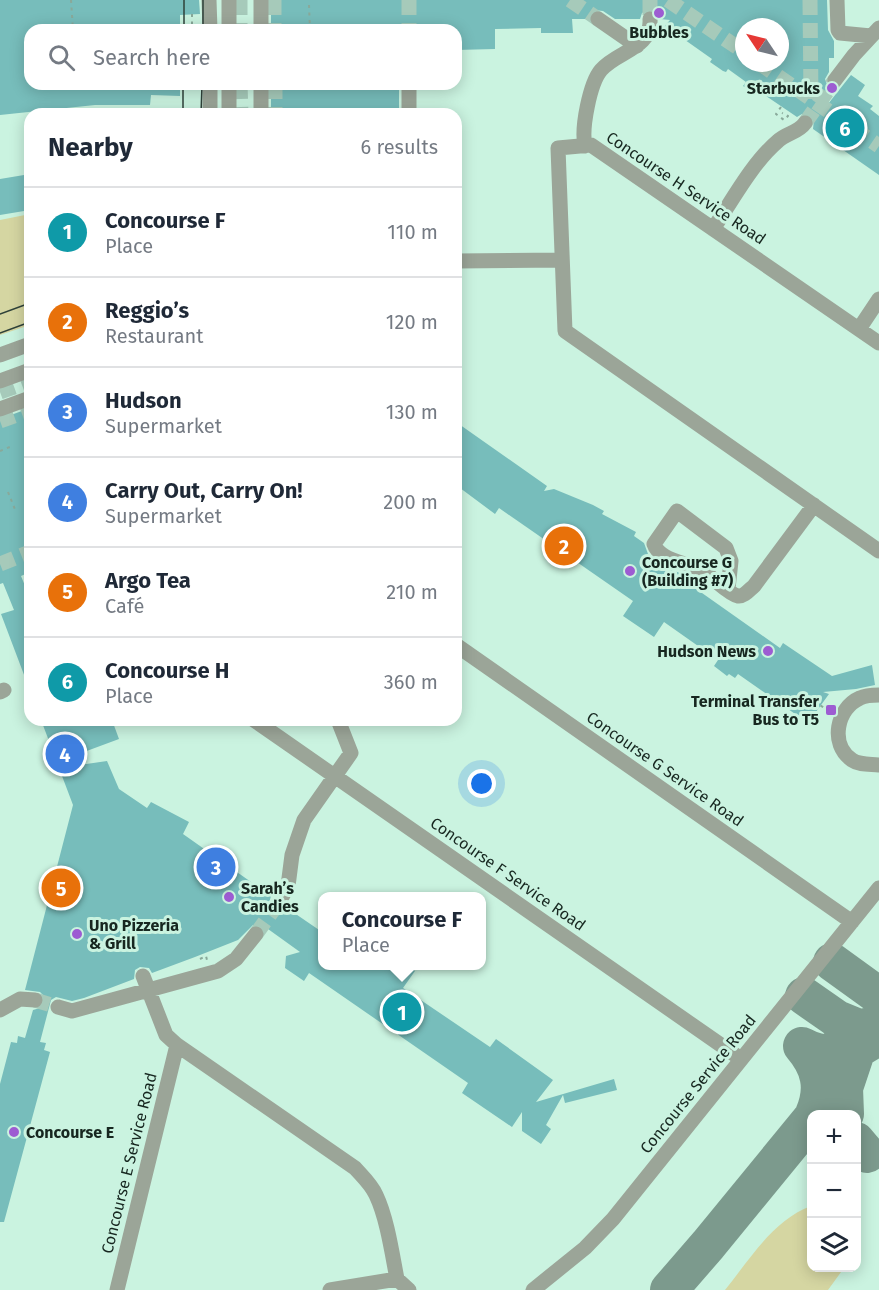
<!DOCTYPE html>
<meta charset="utf-8">
<style>
:root{--surface:#fff;--page:#f6f6f7;--text:#1f2937;--muted:#747a83;--line:#e0e1e3;--accent:#2563eb}
body{margin:0;font-family:"Fira Sans",sans-serif;background:var(--page);color:var(--text)}
.controls{position:absolute;right:18px;bottom:18px;display:grid;overflow:hidden;border-radius:12px;box-shadow:0 3px 15px #0003}
.controls button{width:54px;height:54px;display:grid;place-items:center;padding:0;border:0;border-bottom:2px solid var(--line);background:var(--surface);color:var(--text);font:30px sans-serif}
.compass{position:absolute;left:735px;top:18px;width:54px;height:54px;border-radius:50%;background:var(--surface);box-shadow:0 3px 15px #0003;rotate:305deg}
.you{position:absolute;left:482px;top:784px;width:21px;height:21px;margin:-15px;border:4px solid #fff;border-radius:50%;background:#1a73e8;box-shadow:0 0 0 9px #1a73e833}
.badge{display:grid;place-items:center;width:39px;height:39px;border-radius:50%;background:var(--accent);color:#fff;font-size:20px;font-weight:700}
.pin{position:absolute;translate:-50% -50%;border:3px solid #fff;box-shadow:0 2px 6px #0006}
.popup{position:absolute;left:318px;top:892px;width:168px;height:78px;box-sizing:border-box;display:grid;place-content:center;border-radius:12px;background:var(--surface);filter:drop-shadow(0 2px 4px #0005);font-size:20px;white-space:nowrap;color:var(--muted)}
.popup b{font-size:22px;color:var(--text)}
.popup::after{content:'';position:absolute;left:50%;top:100%;margin-left:-12px;border:12px solid transparent;border-top-color:var(--surface)}
.list{margin:0;padding:0;list-style:none}
h2{display:flex;justify-content:space-between;align-items:center;height:78px;margin:0;padding:0 24px;font-size:26px}
h2 small{font-size:20px;font-weight:400;color:var(--muted)}
.list li{display:grid;grid-template-columns:39px 1fr auto;gap:18px;align-items:center;box-sizing:border-box;height:90px;padding:0 24px;border-top:2px solid var(--line)}
.list b{display:block;font-size:22px;white-space:nowrap}
.list p{margin:0;font-size:20px;white-space:nowrap;color:var(--muted)}
.list em{font-size:20px;font-style:normal;color:var(--muted)}
.icon{flex:none;width:33px;height:33px;fill:none;stroke:currentColor;stroke-width:2;stroke-linecap:round;stroke-linejoin:round}
.map{position:relative;flex:none;width:879px;height:1290px;overflow:hidden}
.search{position:absolute;background:var(--surface);box-shadow:0 3px 15px #0003;left:24px;top:24px;width:438px;height:66px;display:flex;align-items:center;gap:15px;box-sizing:border-box;padding:0 21px;border-radius:18px;color:var(--muted);font-size:22px}
.panel{position:absolute;background:var(--surface);box-shadow:0 3px 15px #0003;left:24px;top:108px;width:438px;height:618px;border-radius:18px}
.map>svg:first-child{display:block}
.green{fill:#d5d6a2}
.lines{fill:none;stroke-linecap:round;stroke-linejoin:round}
.taxiway{stroke:#7c9a8d;stroke-width:38}
.building{fill:#77bdbb;fill-rule:evenodd}
.minor-tunnel{stroke:#a6caba;stroke-width:15;stroke-dasharray:15 8;stroke-linecap:butt}
.path{stroke:#89a99a;stroke-width:2;stroke-dasharray:3 4.5;stroke-linecap:butt}
.minor{stroke:#9ba598;stroke-width:15}
.tram{stroke:#2f423a;stroke-width:1.5}
.poi-dot{fill:#9d5cd2;stroke:#caf3e0;stroke-width:2}
.labels{text-anchor:middle;dominant-baseline:central;stroke-width:6;stroke-linejoin:round;paint-order:stroke}
.poi-label{font-size:16px;font-weight:bold;fill:#172720;stroke:#caf3e0;text-anchor:start}
.street-label{font-size:16px;fill:#172720;stroke:#caf3e0}
</style>
<div class="map">
<svg width="879" height="1290" viewBox="0 0 879 1290">
<rect width="100%" height="100%" fill="#caf3e0"/>
<path class="green" d="M30,214V325L0,335V220Z
M811,1206L812,1268H844L828,1290H725C750,1259 773,1220 811,1206Z"/>
<g class="lines">
<path class="taxiway" d="M832,962L875,993
M804,996L837,1019
M814,1114C825,1088 820,1067 802,1046C828,1060 858,1055 879,1034
M845,1114L844,1088L854,1058L855,1051L852,1039L837,1019L859,1028L879,1025
M856,1141L867,1154L856,1149
M669,1290L708,1245L812,1118"/>
</g>
<path class="building" d="M0,0H199L200,14L180,15V30H30V84H180V96L151,95L150,105H95L0,115Z
M271,0H827L828,30L834,41V58H829V72L825,79L828,87V104L851,75L865,85L858,96L873,106L870,109L879,116V175L813,129L814,120L811,115L802,114L797,117L760,92L758,95L743,86L746,82L728,69L726,72L723,71L710,62L712,59L678,35L676,36L663,28L670,20L660,19L659,14L651,9L642,13L640,19H615L603,11L594,10L590,14L588,19H572L573,33H541V28L495,29V49L456,50V30H271ZM744,27H780V63H744Z
M271,84H399V114H271Z
M30,174V210L0,215V179Z
M30,408V572L21,576L30,598L29,688L1,614L14,610L3,583L0,584V419Z
M456,422L547,486L544,491L554,489L593,505L604,511L602,514L636,532L634,536L644,543L648,554L654,561L669,569L691,577L706,588L702,593L780,648L783,643L832,676L872,665L875,685L856,689L823,692L829,694L808,723L738,674L735,678L729,674L727,676L714,666L718,660L664,622L654,637L623,616L633,601L499,508L495,514L456,485Z
M41,720H112L119,739L57,762Z
M107,761L119,789L147,808L151,802L189,822L183,834L271,896L269,903L274,910L280,912L287,908L322,932V966H407L415,971L403,988L490,1047L496,1039L553,1080L536,1102L614,1079L617,1090L565,1103L563,1095L546,1125L551,1129L541,1144L522,1131V1112L512,1127L462,1093L468,1083L309,973L304,981L285,968L286,956L300,952L268,929L265,930L262,926L253,925L238,940L195,957L152,973L149,968L140,967L135,970L134,979L84,998L72,1001L56,997L51,1000L40,1042L46,1043L44,1050L50,1052L4,1222H0V1084L11,1042L17,1043L18,1036L25,1038L33,1010L40,1008L45,1001L43,995L40,992L25,990L73,805L59,768Z"/>
<g class="lines">
<path class="minor-tunnel" d="M240,0V30
M274,0V30
M409,0V30
M570,0L598,19
M650,0V19
M668,0L744,52
M810,0L811,99
M759,63L879,146
M240,84L241,114
M275,84V114
M805,123L835,80
M0,392L30,381
M0,421L30,410
M0,564L30,552
M256,934L279,902
M35,1000L58,1007"/>
<path class="path" d="M71,0L73,30
M309,5L310,30
M192,14V26H195
M286,86L296,84
M781,107L776,114L784,120L788,116L782,113
M25,422L28,432
M0,451L12,446
M8,492L16,512
M814,702L830,711
M200,959L206,956L207,960"/>
<path class="minor" d="M209,0L210,30
M261,0V30
M837,0L838,30L840,33L871,36
M598,19L637,46
M229,30V0
M835,80L854,55L879,28
M210,84V114
M229,84V114
M261,84V114
M409,114V84
M585,146C581,128 590,83 601,70C617,51 652,49 650,19
M713,229C732,201 752,163 778,141C786,133 798,133 805,123
M456,261L562,260
M859,329L879,299
M879,343L591,145L558,148L565,331L879,551
M0,355L30,344
M0,381L30,370
M0,409L30,398
M728,589L731,561L726,548L677,511L654,544C659,560 684,562 698,569C711,574 726,593 738,596C744,597 750,589 754,586L814,505
M456,645L852,922
M0,692L4,690
M879,695C873,695 866,695 860,698C837,708 829,744 852,760C859,765 870,764 879,765
M254,720L741,1059
M279,902L288,886L292,855L304,820L351,753L338,720
M143,976L166,1035L177,1045L355,1168C363,1177 371,1184 376,1195C387,1218 392,1253 397,1279
M58,1007L72,1011L218,971L236,959L256,934
M0,1010L20,999L35,1000
M397,1279L409,1290
M117,1290L177,1045
M330,1290L397,1279
M533,1290L585,1248L613,1219L879,888"/>
<path class="tram" d="M184,30V0
M203,30V0
M183,114V84
M201,114L202,84
M0,314L30,303
M0,333L30,322"/>
</g>
<g class="poi-dot">
<circle cx="659" cy="13" r="6"/>
<circle cx="832" cy="88" r="6"/>
<circle cx="630" cy="571" r="6"/>
<circle cx="768" cy="651" r="6"/>
<rect x="825" y="704" width="12" height="12" rx="3"/>
<circle cx="229" cy="897" r="6"/>
<circle cx="77" cy="934" r="6"/>
<circle cx="14" cy="1132" r="6"/>
</g>
<g class="labels">
<g class="poi-label">
<text x="659" y="32" text-anchor="middle">Bubbles</text>
<text x="820" y="88" text-anchor="end">Starbucks</text>
<text x="642" y="562">Concourse G<tspan x="642" dy="18">(Building #7)</tspan></text>
<text x="756" y="651" text-anchor="end">Hudson News</text>
<text x="819" y="701" text-anchor="end">Terminal Transfer<tspan x="819" dy="18">Bus to T5</tspan></text>
<text x="241" y="888">Sarah’s<tspan x="241" dy="18">Candies</tspan></text>
<text x="89" y="925">Uno Pizzeria<tspan x="89" dy="18">&amp; Grill</tspan></text>
<text x="26" y="1132">Concourse E</text>
</g>
<g class="street-label">
<text transform="translate(686 188) rotate(34)">Concourse H Service Road</text>
<text transform="translate(665 769) rotate(35)">Concourse G Service Road</text>
<text transform="translate(508 874) rotate(35)">Concourse F Service Road</text>
<text transform="translate(698 1084) rotate(-51)">Concourse Service Road</text>
<text transform="translate(129 1163) rotate(-76)">Concourse E Service Road</text>
</g>
</g>
</svg>
<div class="controls">
<button>+</button>
<button>−</button>
<button><svg class="icon" aria-label="layers" viewBox="0 0 24 24"><path d="M12 4l9 5-9 5-9-5zM3 14l9 5 9-5"/></svg></button>
</div>
<svg class="compass" viewBox="-18 -18 36 36"><path d="M0-13l5 13h-10z" fill="#e53935"/><path d="M0 13l5-13h-10z" fill="#747a83"/></svg>
<div class="you"></div>
<div class="pin badge" style="left:402px;top:1012px;background:#0f9aa8">1</div>
<div class="popup"><b>Concourse F</b>Place</div>
<div class="pin badge" style="left:564px;top:546px;background:#e8710a">2</div>
<div class="pin badge" style="left:216px;top:867px;background:#3f7fe0">3</div>
<div class="pin badge" style="left:65px;top:754px;background:#3f7fe0">4</div>
<div class="pin badge" style="left:61px;top:888px;background:#e8710a">5</div>
<div class="pin badge" style="left:845px;top:128px;background:#0f9aa8">6</div>
<div class="search"><svg class="icon" aria-label="search" viewBox="0 0 24 24"><circle cx="10" cy="10" r="6"/><path d="M15 15l6 6"/></svg>Search here</div>
<section class="panel">
<h2>Nearby<small>6 results</small></h2>
<ul class="list">
<li><span class="badge" style="background:#0f9aa8">1</span><div><b>Concourse F</b><p>Place</p></div><em>110 m</em></li>
<li><span class="badge" style="background:#e8710a">2</span><div><b>Reggio’s</b><p>Restaurant</p></div><em>120 m</em></li>
<li><span class="badge" style="background:#3f7fe0">3</span><div><b>Hudson</b><p>Supermarket</p></div><em>130 m</em></li>
<li><span class="badge" style="background:#3f7fe0">4</span><div><b>Carry Out, Carry On!</b><p>Supermarket</p></div><em>200 m</em></li>
<li><span class="badge" style="background:#e8710a">5</span><div><b>Argo Tea</b><p>Café</p></div><em>210 m</em></li>
<li><span class="badge" style="background:#0f9aa8">6</span><div><b>Concourse H</b><p>Place</p></div><em>360 m</em></li>
</ul>
</section>
</div>
